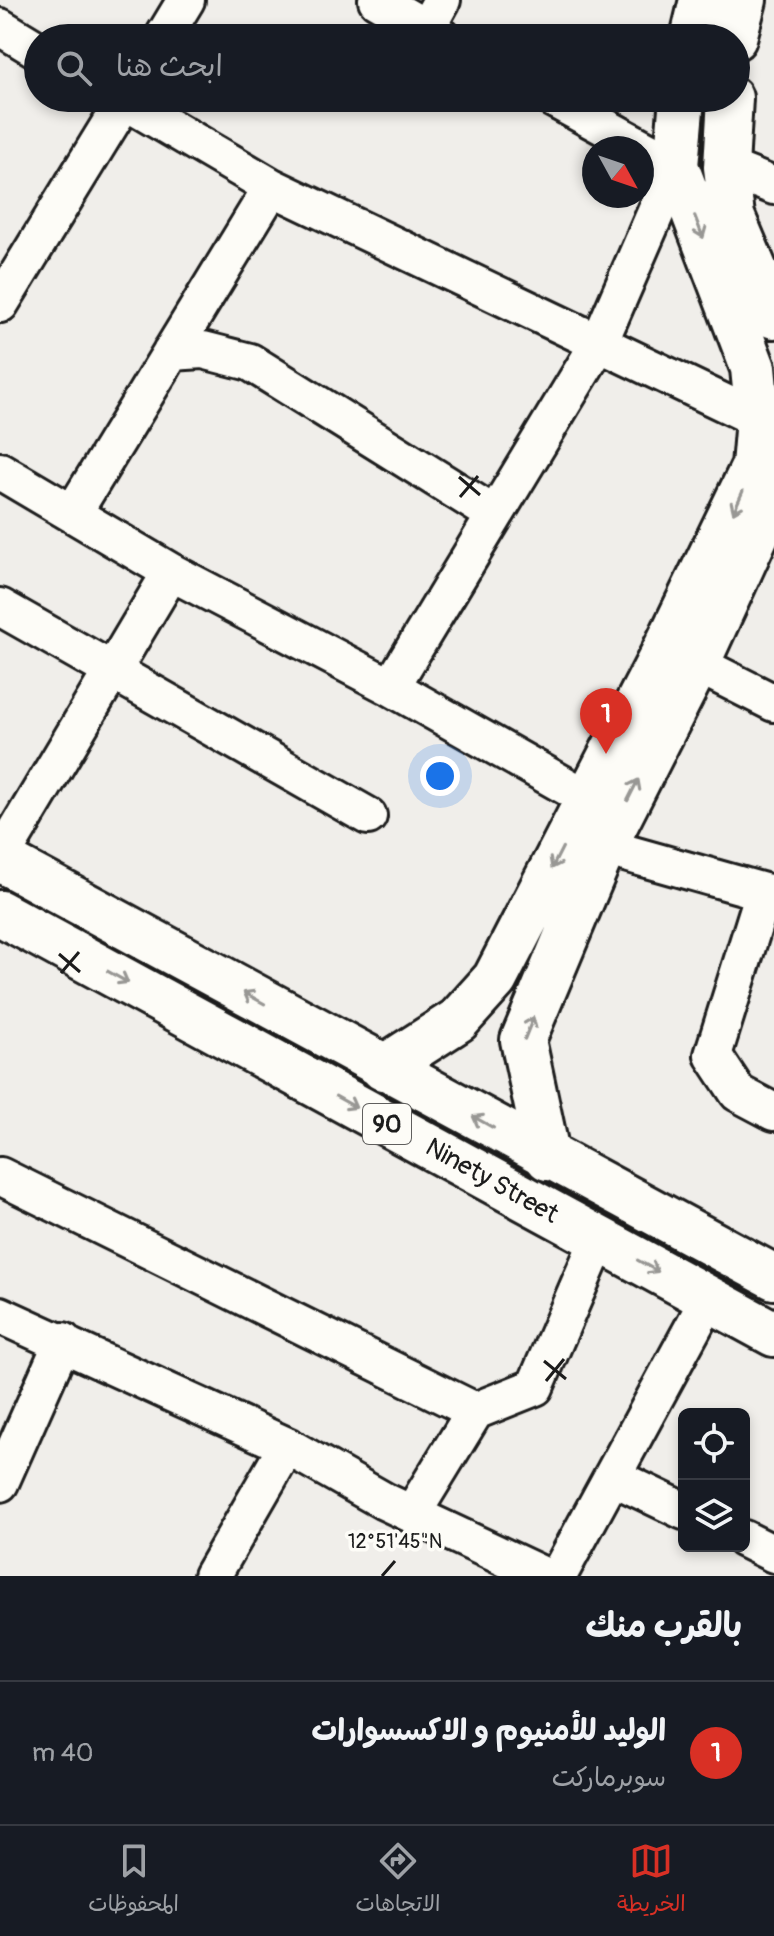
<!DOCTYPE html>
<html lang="ar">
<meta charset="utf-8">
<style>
:root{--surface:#171b24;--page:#242831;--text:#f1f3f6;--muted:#9ea1a6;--line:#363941;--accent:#d93025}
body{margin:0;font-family:Pangolin,"Playpen Sans Arabic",sans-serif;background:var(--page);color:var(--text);direction:rtl}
.controls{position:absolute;right:24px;bottom:24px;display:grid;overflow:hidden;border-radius:12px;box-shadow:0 4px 12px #0003}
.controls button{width:72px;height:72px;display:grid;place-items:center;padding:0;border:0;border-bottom:2px solid var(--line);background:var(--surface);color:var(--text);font:40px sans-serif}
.compass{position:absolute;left:582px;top:136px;width:72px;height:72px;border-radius:50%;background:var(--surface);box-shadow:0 4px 12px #0003;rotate:130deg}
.you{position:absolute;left:440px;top:776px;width:28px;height:28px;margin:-20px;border:6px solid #fff;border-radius:50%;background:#1a73e8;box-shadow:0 0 0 12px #1a73e833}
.badge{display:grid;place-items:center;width:52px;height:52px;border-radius:50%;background:var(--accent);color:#fff;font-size:26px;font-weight:700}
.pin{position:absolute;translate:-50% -66px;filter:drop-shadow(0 2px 4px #0008)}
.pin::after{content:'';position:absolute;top:42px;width:28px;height:24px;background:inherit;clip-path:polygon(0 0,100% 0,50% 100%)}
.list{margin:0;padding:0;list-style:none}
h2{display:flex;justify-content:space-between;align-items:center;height:104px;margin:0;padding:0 32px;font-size:34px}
h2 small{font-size:26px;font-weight:400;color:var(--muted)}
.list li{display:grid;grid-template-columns:52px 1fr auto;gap:24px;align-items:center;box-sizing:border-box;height:144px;padding:0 32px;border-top:2px solid var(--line)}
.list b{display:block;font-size:30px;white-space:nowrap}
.list p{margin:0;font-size:26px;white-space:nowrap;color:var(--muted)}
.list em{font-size:26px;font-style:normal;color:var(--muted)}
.icon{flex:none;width:44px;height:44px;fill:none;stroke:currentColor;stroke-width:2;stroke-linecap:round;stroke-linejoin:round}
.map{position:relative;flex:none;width:774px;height:1576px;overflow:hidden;direction:ltr}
.search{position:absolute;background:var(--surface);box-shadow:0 4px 12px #0003;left:24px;right:24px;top:24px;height:88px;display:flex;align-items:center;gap:20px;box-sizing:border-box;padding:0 28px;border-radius:44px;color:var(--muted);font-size:30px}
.sheet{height:248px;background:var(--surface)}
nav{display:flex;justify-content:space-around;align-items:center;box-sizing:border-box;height:112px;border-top:2px solid var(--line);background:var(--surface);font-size:22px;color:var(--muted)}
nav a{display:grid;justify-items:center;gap:4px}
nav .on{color:var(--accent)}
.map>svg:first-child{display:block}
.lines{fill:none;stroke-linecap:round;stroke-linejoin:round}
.minor-casing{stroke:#1c1c1c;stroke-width:42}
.major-casing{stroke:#1c1c1c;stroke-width:50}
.highway-casing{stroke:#1c1c1c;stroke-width:50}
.minor{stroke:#fdfcf7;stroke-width:36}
.major{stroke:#fdfcf7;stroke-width:44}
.highway{stroke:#fdfcf7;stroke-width:44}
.oneway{stroke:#989794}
.ticks{fill:none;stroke:#1c1c1c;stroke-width:3}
.labels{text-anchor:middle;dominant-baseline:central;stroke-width:7;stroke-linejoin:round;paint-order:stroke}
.shield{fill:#fdfcf7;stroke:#605f5e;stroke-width:2}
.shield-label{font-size:24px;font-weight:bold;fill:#1c1c1c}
.street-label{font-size:26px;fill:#1c1c1c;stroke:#fdfcf7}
.ticks-label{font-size:20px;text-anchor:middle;fill:#1c1c1c;stroke:#fdfcf7;stroke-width:7;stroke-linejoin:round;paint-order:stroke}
</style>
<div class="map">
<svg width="774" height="1576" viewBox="0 0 774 1576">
<rect width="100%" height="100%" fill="#f0eeea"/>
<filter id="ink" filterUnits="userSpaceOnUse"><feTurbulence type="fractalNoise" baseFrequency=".0125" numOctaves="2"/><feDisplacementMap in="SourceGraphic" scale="16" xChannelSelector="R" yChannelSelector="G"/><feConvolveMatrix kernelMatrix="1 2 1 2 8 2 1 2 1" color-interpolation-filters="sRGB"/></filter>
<g filter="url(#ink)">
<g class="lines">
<g class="minor-casing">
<path id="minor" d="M377,0L443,38
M0,27L38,50
M426,29L442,0
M163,38L186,0
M120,98L272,187L758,419
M726,167L774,186
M0,304L126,98
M171,352L203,350L250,362L495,515
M0,471L171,572L391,687L587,798
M73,513L272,187
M0,607L368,816
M697,664L774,703
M391,687L599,343L676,166L552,98
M604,847L764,892
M0,859L171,572
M774,894L764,892L713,1055L738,1093L774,1112
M0,1176L475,1411
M0,1315L287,1446L384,1501L544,1576
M613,1477L684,1511
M0,1483L63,1341
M412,1514L475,1411L535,1387L599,1239
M744,1539L774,1554
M212,1576L287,1446
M558,1576L708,1300"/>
</g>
<g class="major-casing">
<path id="major" d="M693,38L702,0
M734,38L744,0
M730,98L726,167L732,216L774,316
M383,1068L458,1020L495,979L664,652L754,466L758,419L753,368L676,166L682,98
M548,1158L523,1040L604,847L697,664L774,496"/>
</g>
<g class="highway-casing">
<path id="highway" d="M0,859L774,1277
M0,913L774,1334"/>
</g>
<use href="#minor" class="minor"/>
<use href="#major" class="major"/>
<use href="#highway" class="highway"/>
</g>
<defs><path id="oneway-shaft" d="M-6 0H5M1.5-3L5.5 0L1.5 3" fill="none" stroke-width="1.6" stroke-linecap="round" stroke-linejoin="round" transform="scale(2)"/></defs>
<g class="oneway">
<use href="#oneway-shaft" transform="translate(699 227) rotate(69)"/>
<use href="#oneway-shaft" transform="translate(738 502) rotate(114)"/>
<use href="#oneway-shaft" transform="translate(633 790) rotate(-63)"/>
<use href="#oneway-shaft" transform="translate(557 858) rotate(117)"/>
<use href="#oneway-shaft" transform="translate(118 977) rotate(29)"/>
<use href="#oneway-shaft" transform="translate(254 998) rotate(-151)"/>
<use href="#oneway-shaft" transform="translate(529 1028) rotate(-68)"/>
<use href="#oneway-shaft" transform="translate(346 1102) rotate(29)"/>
<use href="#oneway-shaft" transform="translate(483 1122) rotate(-151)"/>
<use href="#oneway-shaft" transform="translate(648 1266) rotate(29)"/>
</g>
</g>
<path class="ticks" d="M459,477L480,495M460,497L478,476M59,954L80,972M61,973L79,952M544,1361L566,1379M546,1381L564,1359M382,1576L395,1561"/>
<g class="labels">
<rect class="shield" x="363" y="1104" width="48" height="40" rx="6"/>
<g class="shield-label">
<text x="387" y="1124">90</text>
</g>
<g class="street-label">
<text transform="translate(492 1181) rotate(29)">Ninety Street</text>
</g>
</g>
<g class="ticks-label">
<text x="395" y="1548">12°51'45"N</text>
</g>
</svg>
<div class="controls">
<button><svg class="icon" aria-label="locate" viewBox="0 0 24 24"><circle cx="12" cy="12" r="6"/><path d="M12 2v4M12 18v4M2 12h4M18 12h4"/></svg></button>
<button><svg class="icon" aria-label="layers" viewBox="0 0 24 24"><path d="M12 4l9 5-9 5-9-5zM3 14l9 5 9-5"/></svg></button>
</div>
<svg class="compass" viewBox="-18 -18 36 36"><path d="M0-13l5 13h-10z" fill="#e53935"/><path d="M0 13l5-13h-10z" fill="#9ea1a6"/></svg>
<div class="you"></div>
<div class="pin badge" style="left:606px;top:754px">1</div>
<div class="search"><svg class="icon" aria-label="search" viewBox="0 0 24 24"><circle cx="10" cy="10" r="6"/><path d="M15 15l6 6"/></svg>ابحث هنا</div>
</div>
<section class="sheet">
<h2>بالقرب منك<small></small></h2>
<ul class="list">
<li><span class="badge">1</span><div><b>الوليد للأمنيوم و الاكسسوارات</b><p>سوبرماركت</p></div><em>40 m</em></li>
</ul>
</section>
<nav>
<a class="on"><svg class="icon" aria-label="map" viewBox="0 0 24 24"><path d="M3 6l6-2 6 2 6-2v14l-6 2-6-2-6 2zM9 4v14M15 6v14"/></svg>الخريطة</a>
<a><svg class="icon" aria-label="directions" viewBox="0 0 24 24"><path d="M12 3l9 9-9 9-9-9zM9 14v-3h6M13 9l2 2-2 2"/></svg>الاتجاهات</a>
<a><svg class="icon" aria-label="saved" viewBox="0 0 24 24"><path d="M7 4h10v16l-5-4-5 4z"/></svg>المحفوظات</a>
</nav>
